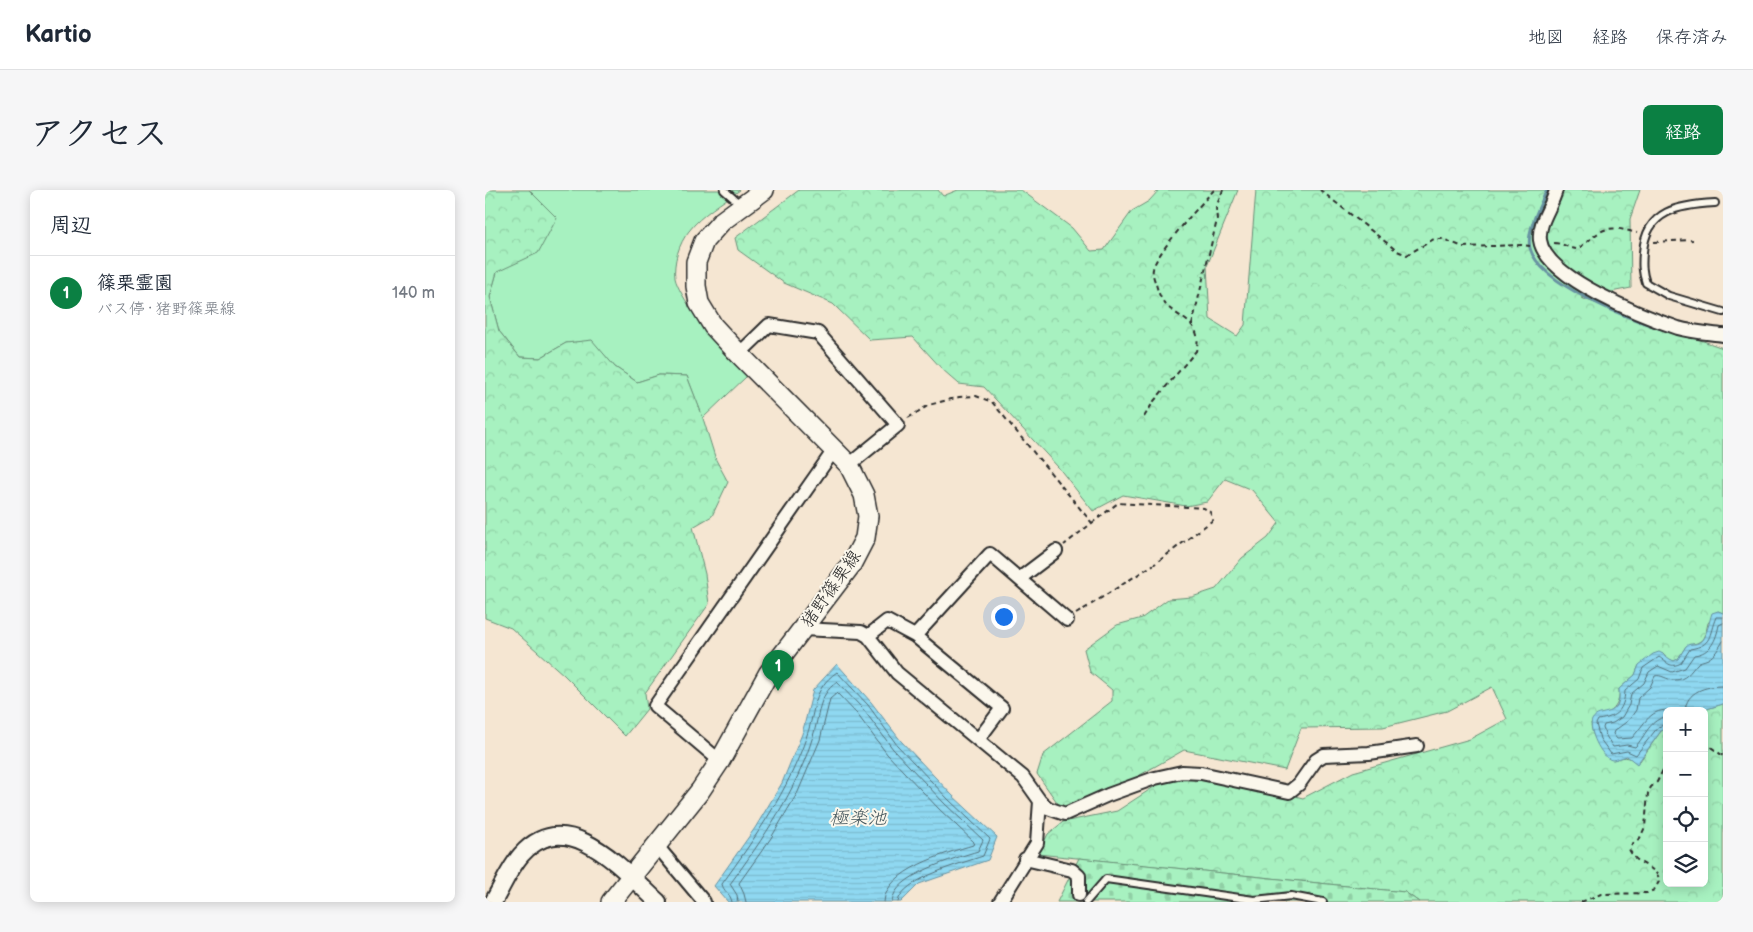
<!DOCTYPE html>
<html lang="ja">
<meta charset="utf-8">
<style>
:root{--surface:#fff;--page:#f6f6f7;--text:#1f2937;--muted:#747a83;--line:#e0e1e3;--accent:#0b8043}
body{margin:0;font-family:"Balsamiq Sans","Klee One",sans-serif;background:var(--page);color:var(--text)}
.controls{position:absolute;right:15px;bottom:15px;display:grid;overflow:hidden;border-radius:8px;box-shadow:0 2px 12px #0003}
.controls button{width:45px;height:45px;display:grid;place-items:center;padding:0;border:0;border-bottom:1px solid var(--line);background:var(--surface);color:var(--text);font:25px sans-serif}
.you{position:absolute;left:518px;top:426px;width:18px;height:18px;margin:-12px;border:4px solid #fff;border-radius:50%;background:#1a73e8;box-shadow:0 0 0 8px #1a73e833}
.badge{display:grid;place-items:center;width:32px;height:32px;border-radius:50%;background:var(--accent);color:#fff;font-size:16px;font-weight:700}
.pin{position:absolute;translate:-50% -41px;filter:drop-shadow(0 1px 2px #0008)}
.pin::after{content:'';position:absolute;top:26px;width:18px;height:15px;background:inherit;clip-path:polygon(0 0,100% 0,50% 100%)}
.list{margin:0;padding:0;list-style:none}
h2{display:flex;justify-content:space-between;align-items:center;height:65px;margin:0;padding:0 20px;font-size:21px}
h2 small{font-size:16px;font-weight:400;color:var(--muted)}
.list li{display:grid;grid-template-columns:32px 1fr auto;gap:15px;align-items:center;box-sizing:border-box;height:75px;padding:0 20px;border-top:1px solid var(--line)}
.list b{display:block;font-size:19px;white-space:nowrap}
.list p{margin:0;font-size:16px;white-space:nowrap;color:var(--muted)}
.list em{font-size:16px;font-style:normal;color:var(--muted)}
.icon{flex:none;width:28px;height:28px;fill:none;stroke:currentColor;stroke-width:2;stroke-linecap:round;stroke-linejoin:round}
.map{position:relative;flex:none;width:1238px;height:712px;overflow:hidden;border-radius:8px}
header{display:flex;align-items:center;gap:30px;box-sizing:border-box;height:70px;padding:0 25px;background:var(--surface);border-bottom:1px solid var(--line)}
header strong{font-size:24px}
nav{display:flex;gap:28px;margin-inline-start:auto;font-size:18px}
.intro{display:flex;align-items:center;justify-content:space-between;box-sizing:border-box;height:120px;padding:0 30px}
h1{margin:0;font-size:35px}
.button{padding:12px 22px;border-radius:8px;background:var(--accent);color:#fff;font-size:18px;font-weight:700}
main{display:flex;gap:30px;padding:0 30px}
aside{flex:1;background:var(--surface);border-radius:8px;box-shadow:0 2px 12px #0003}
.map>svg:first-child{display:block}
.grass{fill:#a7f1c0;stroke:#698e76}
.forest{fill:url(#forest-crowns);stroke:#698e76}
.cemetery{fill:url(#cemetery-stones);stroke:#698e76}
.water{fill:url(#water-rules);stroke:#6793a2}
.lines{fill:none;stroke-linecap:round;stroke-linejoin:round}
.shore{stroke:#53707a;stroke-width:1}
.stream{stroke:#6793a2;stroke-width:3}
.service-casing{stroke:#2b2b2b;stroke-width:10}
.minor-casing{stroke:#2b2b2b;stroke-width:16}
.tertiary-casing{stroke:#2b2b2b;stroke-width:20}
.secondary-casing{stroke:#2b2b2b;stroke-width:22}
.path{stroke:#2b2b2b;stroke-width:2;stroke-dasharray:5 4;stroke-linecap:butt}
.service{stroke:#fbf7ec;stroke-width:6}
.minor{stroke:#fbf7ec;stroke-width:12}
.tertiary{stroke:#fbf7ec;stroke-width:16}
.secondary{stroke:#fbf7ec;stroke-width:19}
.labels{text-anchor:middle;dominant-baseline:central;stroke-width:4;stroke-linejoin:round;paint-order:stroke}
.street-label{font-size:18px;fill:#2b2b2b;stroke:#fbf7ec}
.water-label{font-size:19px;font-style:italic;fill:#44565c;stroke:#fbf7ec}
</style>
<header>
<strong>Kartio</strong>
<nav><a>地図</a><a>経路</a><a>保存済み</a></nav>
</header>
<div class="intro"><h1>アクセス</h1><a class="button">経路</a></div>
<main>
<aside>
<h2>周辺<small></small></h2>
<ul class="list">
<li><span class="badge">1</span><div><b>篠栗霊園</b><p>バス停 · 猪野篠栗線</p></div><em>140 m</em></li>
</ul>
</aside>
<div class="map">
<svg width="1238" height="712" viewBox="0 0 1238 712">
<defs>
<pattern id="forest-crowns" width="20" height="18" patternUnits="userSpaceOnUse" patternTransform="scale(1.25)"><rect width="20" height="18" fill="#a7f1c0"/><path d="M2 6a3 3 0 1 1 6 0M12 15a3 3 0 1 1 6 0" fill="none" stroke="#90cfa5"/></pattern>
<pattern id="cemetery-stones" width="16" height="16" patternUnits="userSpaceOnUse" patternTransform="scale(1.25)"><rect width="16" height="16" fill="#a7f1c0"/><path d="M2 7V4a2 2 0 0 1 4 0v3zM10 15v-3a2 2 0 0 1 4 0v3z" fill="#90cfa5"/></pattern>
<pattern id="water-rules" width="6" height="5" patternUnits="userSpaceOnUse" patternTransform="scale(1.25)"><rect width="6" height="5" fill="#8fd8f1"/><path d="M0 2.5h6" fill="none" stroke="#7cbacf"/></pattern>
</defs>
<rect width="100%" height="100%" fill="#f5e6d2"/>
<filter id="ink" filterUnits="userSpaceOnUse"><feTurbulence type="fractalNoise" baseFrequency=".02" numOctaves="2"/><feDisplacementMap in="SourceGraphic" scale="10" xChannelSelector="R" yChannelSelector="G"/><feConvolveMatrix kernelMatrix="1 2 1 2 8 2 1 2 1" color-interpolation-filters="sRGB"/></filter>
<g filter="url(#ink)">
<path class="grass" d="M44,0H255C238,12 216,25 204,41C194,53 188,73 190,88C193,104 228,151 240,165C247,172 255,179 262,186L218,228L202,186L174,185L152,192L130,177L107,151L81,153L55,168L35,167L14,141L5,107L12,82L72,28Z"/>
<path class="forest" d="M0,0H44L72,28L53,63L12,82L5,107L14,141L35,167L55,168L81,153L107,150L130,177L152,192L174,185L202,186L216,222L231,270L243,292L227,326L208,337L220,384L224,414L160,503L162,519L140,546L79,485L26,438L0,428Z
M314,0H453L458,6L473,0H536L587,38L606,61L619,60L647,21L664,11L674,0H753L722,76L725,129L752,146L760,135L771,0H1155L1145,29L1146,98L1096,108L1238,158V423L1233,421L1223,433L1221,442L1217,450L1212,453L1201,456L1193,469L1189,471L1183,469L1178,463L1154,475L1150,485L1134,499C1136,520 1122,524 1106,533C1107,550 1117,559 1128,570C1138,567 1144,565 1151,573L1155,571L1176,541L1182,538V693H1219V521H1215L1238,514V712H934L920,702L553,664L563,644L578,632L632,621L698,578L818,608L868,582L985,549L1022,529L1007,497L962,521L898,537L816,538L800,580L699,560L590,622H579L552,584L558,565L627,511V500L605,482L599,459L632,435L657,428L683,409L707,407L731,399L757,368L783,348L794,333L767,300L740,289L722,312L701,316L638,305L608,321L573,277L499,197L474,194L457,179L428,147L385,150L348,114L299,93L253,60L250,48Z"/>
<path class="cemetery" d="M594,668L920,702L934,712H572Z"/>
<path class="water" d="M1233,421L1238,423V514L1215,521H1182V538L1176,541L1152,574L1142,566C1138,567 1131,570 1127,570C1116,568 1103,539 1107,530C1114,517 1137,531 1134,499L1150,485L1154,475L1168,464L1174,462C1180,464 1183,469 1189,471L1193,469L1201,456C1205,453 1209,455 1213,453C1222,449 1224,431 1227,423Z
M352,474L386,512L416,551L467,605L512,647L503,670L434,694L416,712H243L229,696L270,638L297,593L317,544L328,500Z"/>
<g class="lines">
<path class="shore" d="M1187,521C1166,516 1159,535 1147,548L1132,549L1128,544L1129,541L1144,530L1151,520L1153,508L1165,497L1170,486C1176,484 1182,490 1189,490C1201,490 1205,482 1212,474C1214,471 1219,471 1223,469C1230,465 1234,458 1238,451
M1200,521C1201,501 1221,496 1238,496
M1182,527C1165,528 1160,547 1150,557L1142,555L1128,557L1121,546L1118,538L1119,535L1128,533L1137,527L1144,515L1146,504L1159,493L1164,482L1173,476L1187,482L1200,478L1209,465C1226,463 1231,450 1234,435L1238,433
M1182,534L1173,537L1151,565L1142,561L1126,564L1115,549L1111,534L1113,530C1132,527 1139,520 1140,501L1154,489L1158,478L1174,467C1182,472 1185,479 1196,473L1205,459C1228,455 1223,446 1231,427H1238
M247,712C246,704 238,701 237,694C270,648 304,600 322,545C331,520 327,499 352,482L383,515L412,555L463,609L505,649L498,666C478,673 416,689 413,712
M253,712L252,705L245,694C278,649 312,600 328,546C335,525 332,506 352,492L378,519L408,559L459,613L498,650L493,661C471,668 408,685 407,712
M261,712L259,704L254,693L286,648L313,602L335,550L345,509L352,503L372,524L402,564L454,619L489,652L488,655C462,663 400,680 399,712"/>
<path class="stream" d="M1062,0C1055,15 1041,42 1045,58C1055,96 1148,130 1183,141
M1197,145L1235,151"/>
<g class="service-casing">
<path id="service" d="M239,0L256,15
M1230,13C1194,15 1161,20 1158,62C1157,74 1157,82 1161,93L1184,106L1238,122
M601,712L621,689L769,710L806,706L838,712"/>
</g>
<g class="minor-casing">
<path id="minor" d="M1071,0C1067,17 1053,32 1055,50C1060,88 1160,127 1193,138C1207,142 1223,143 1238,145
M254,164L284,135L333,143L413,235L364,275
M534,389L571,361
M318,439L376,442L383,446L412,483L538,587L555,611L563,618L580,624L623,605L670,588L697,582L716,583L804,602L814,594L831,570L839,565L884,563L932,556
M383,446L402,431L430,446L517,518L493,550
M430,446L505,364L582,430
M235,571L170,516L349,260
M172,656L219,712
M540,669L587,680L594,686V705
M515,712L552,653L555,611"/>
</g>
<g class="tertiary-casing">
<path id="tertiary" d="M8,712C17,697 24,679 36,665C82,613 138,680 173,712"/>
</g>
<g class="secondary-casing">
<path id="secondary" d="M126,712L215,601L235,571L283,484L366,375L380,348L383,326L379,305L364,275L254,164L228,136L214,113L211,96V72L219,51L237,31L279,0"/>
</g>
<path class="path" d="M835,0L912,61L922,65L949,49H958L978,57L1036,55L1045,56
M1169,52L1208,50
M1069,53C1078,53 1084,59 1093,59C1119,38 1119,34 1152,43
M707,135L732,30L731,17L738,0
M659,227L669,211L711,161C718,134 699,131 683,117C676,111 673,102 671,94C669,90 667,83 668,79C670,64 717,13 729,0
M423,228L444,215L474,207L491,206L507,212L607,333L579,355
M591,424L671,373L728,330L725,322L719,318L633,313L607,333
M1219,552L1238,566
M1096,712L1116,704L1162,703L1169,700L1175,690C1168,673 1152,677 1144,659L1147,654L1155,648L1160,637L1163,603L1166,597L1172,592L1182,572"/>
<use href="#service" class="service"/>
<use href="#minor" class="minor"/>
<use href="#tertiary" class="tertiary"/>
<use href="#secondary" class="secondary"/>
</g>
</g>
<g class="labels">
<g class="street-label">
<text transform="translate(346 399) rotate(-55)">猪野篠栗線</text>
</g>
<g class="water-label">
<text x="373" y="628">極楽池</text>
</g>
</g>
</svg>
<div class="controls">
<button>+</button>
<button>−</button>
<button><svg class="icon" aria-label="locate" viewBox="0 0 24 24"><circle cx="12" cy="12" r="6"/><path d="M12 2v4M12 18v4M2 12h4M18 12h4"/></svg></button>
<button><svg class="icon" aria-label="layers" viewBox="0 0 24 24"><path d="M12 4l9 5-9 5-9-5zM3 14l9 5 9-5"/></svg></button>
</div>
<div class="you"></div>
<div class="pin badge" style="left:293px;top:501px">1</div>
</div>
</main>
